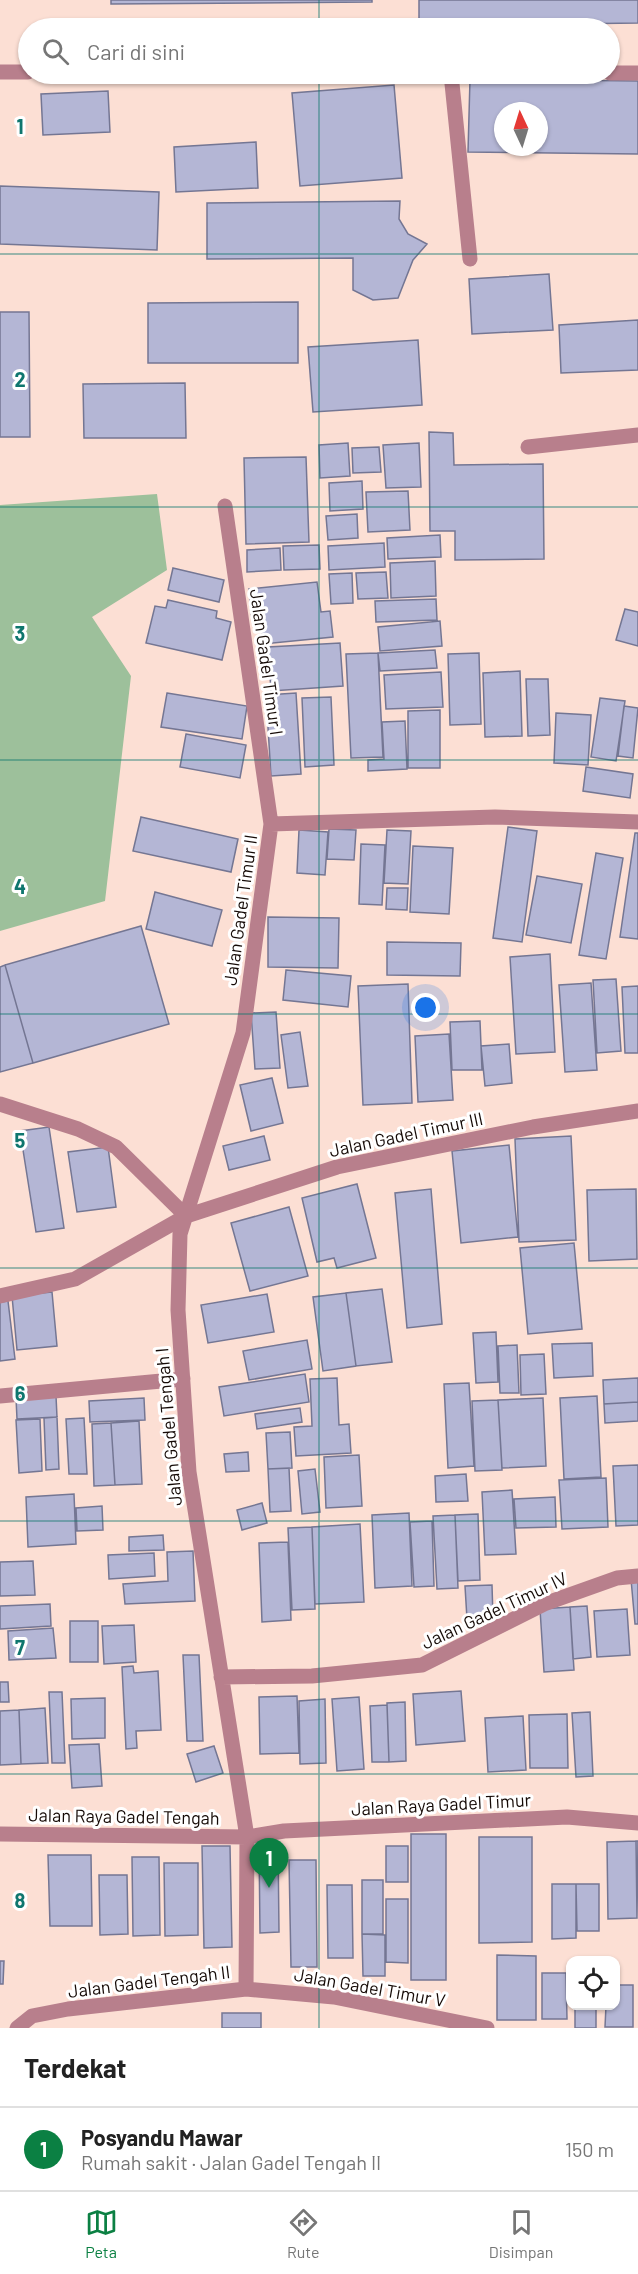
<!DOCTYPE html>
<html lang="id">
<meta charset="utf-8">
<style>
:root{--surface:#fff;--page:#f6f6f6;--text:#222;--muted:#767676;--line:#e0e0e0;--accent:#0b8043}
body{margin:0;font-family:Barlow,sans-serif;background:var(--page);color:var(--text)}
.controls{position:absolute;right:18px;bottom:18px;display:grid;overflow:hidden;border-radius:12px;box-shadow:0 2px 4px #0004}
.controls button{width:54px;height:54px;display:grid;place-items:center;padding:0;border:0;border-bottom:2px solid var(--line);background:var(--surface);color:var(--text);font:30px sans-serif}
.compass{position:absolute;left:494px;top:102px;width:54px;height:54px;border-radius:50%;background:var(--surface);box-shadow:0 2px 4px #0004;rotate:356deg}
.you{position:absolute;left:426px;top:1008px;width:21px;height:21px;margin:-15px;border:4px solid #fff;border-radius:50%;background:#1a73e8;box-shadow:0 0 0 9px #1a73e833}
.badge{display:grid;place-items:center;width:39px;height:39px;border-radius:50%;background:var(--accent);color:#fff;font-size:20px;font-weight:700}
.pin{position:absolute;translate:-50% -50px;filter:drop-shadow(0 2px 3px #0008)}
.pin::after{content:'';position:absolute;top:32px;width:21px;height:18px;background:inherit;clip-path:polygon(0 0,100% 0,50% 100%)}
.list{margin:0;padding:0;list-style:none}
h2{display:flex;justify-content:space-between;align-items:center;height:78px;margin:0;padding:0 24px;font-size:26px}
h2 small{font-size:20px;font-weight:400;color:var(--muted)}
.list li{display:grid;grid-template-columns:39px 1fr auto;gap:18px;align-items:center;box-sizing:border-box;height:84px;padding:0 24px;border-top:2px solid var(--line)}
.list b{display:block;font-size:22px;white-space:nowrap}
.list p{margin:0;font-size:20px;white-space:nowrap;color:var(--muted)}
.list em{font-size:20px;font-style:normal;color:var(--muted)}
.icon{flex:none;width:33px;height:33px;fill:none;stroke:currentColor;stroke-width:2;stroke-linecap:round;stroke-linejoin:round}
.map{position:relative;flex:none;width:638px;height:2028px;overflow:hidden}
.search{position:absolute;background:var(--surface);box-shadow:0 2px 4px #0004;left:18px;right:18px;top:18px;height:66px;display:flex;align-items:center;gap:15px;box-sizing:border-box;padding:0 21px;border-radius:33px;color:var(--muted);font-size:22px}
.sheet{height:162px;background:var(--surface)}
nav{display:flex;justify-content:space-around;align-items:center;box-sizing:border-box;height:84px;border-top:2px solid var(--line);background:var(--surface);font-size:16px;color:var(--muted)}
nav a{display:grid;justify-items:center;gap:3px}
nav .on{color:var(--accent)}
.map>svg:first-child{display:block}
.green{fill:#9dc09b}
.building{fill:#b4b6d5;stroke:#747693;stroke-width:1.5;fill-rule:evenodd}
.lines{fill:none;stroke-linecap:round;stroke-linejoin:round}
.minor{stroke:#b87f8c;stroke-width:15}
.grid{fill:none;stroke:#0f766e;stroke-width:1.5;stroke-opacity:0.55}
.labels{text-anchor:middle;dominant-baseline:central;stroke-width:6;stroke-linejoin:round;paint-order:stroke}
.street-label{font-size:18px;fill:#150a06;stroke:#fff}
.grid-label{font-size:20px;text-anchor:middle;font-weight:bold;fill:#0f766e;stroke:#fff;stroke-width:6;stroke-linejoin:round;paint-order:stroke}
</style>
<div class="map">
<svg width="638" height="2028" viewBox="0 0 638 2028">
<rect width="100%" height="100%" fill="#fcdfd4"/>
<path class="green" d="M157,494L167,570L92,617L131,676L105,901L0,931V505Z"/>
<path class="building" d="M111,0H372V2L111,4Z
M419,0H638V23L419,26Z
M470,79L638,81V154L468,152ZM503,111H539V147H503Z
M394,85L402,178L300,186L292,93Z
M108,91L110,132L43,135L41,94Z
M256,142L258,188L176,192L174,147Z
M0,186L159,192L157,250L0,244Z
M400,201L399,219L408,234L427,244L413,260L398,298L373,300L353,290V258L207,259V203Z
M549,274L553,330L472,334L469,279Z
M298,302V363H148V303Z
M0,312H29L30,437H0Z
M638,320V370L561,373L559,325Z
M418,340L422,405L313,412L308,347Z
M185,383L186,438H84L83,384Z
M429,432L453,433L454,465L543,464L544,559L455,560V531H430Z
M348,443L350,476L320,478L319,445Z
M419,443L421,487L386,488L383,445Z
M379,447L381,472L353,473L352,448Z
M306,457L309,542L246,544L244,458Z
M362,481L363,509L330,511L329,483Z
M408,491L410,530L368,532L366,492Z
M357,514L358,538L328,540L326,516Z
M440,535L441,557L388,559L387,538Z
M384,543L385,567L329,570L328,546Z
M319,545L320,569L284,570L283,546Z
M280,548L281,570L247,572V550Z
M435,561L436,596L391,598L390,563Z
M173,568L224,580L219,602L168,590Z
M386,572L388,598L358,599L356,573Z
M352,573L353,603L331,604L329,574Z
M317,582L321,612L330,611L333,637L263,644L261,620H252L249,589Z
M436,599L437,620L376,622L375,601Z
M168,600L217,611L216,618L231,622L222,660L146,643L155,606L166,608Z
M625,609L638,612V646L616,640Z
M440,621L442,646L380,651L378,627Z
M340,643L343,686L271,691L268,647Z
M435,650L437,668L380,671L378,653Z
M378,653L383,757L351,758L346,654Z
M479,653L481,724L450,725L448,654Z
M520,671L522,736L485,737L483,673Z
M441,672L443,707L386,709L384,675Z
M526,679H548L550,735L528,736Z
M167,693L247,706L242,739L161,727Z
M296,693L301,774L271,776L266,695Z
M331,697L334,765L305,767L302,698Z
M600,698L625,701L616,761L591,757Z
M624,706L638,708L633,758L618,756Z
M440,710V768H408V711Z
M556,713L591,715L588,765L554,763Z
M405,721L407,769L368,771V760L384,759L382,722Z
M186,734L246,745L240,778L180,767Z
M586,767L633,774L630,798L583,791Z
M141,817L238,839L231,872L133,851Z
M508,827L537,831L522,942L493,938Z
M329,829L356,830L354,860L327,859Z
M299,830L328,832L325,875L297,873Z
M387,830L411,831L408,884L384,883Z
M635,833H638V939L620,937Z
M361,844L385,845L382,905L359,904Z
M413,846L453,848L449,914L410,912Z
M596,853L623,858L606,959L579,955Z
M537,876L582,884L571,943L526,935Z
M387,888H408L407,910L386,909Z
M155,892L222,910L212,946L146,929Z
M268,917L339,918L338,968L268,967Z
M141,926L169,1024L33,1063L5,965Z
M387,942L461,943L460,976L387,975Z
M550,954L555,1052L516,1054L510,957Z
M5,965L33,1063L0,1072V967Z
M286,970L351,976L348,1007L283,1000Z
M616,979L621,1051L597,1053L593,980Z
M591,983L597,1070L565,1072L559,985Z
M408,984L412,1103L363,1105L358,986Z
M638,986V1053H625L622,987Z
M276,1012L280,1068L255,1069L251,1013Z
M480,1021L482,1070H452L450,1022Z
M300,1032L308,1086L288,1088L281,1035Z
M449,1034L453,1100L418,1102L415,1036Z
M509,1044L512,1083L485,1086L481,1046Z
M272,1078L283,1123L251,1131L240,1085Z
M49,1127L64,1228L36,1232L20,1131Z
M264,1136L270,1160L229,1170L223,1146Z
M571,1136L576,1240L519,1242L515,1139Z
M509,1145L518,1237L461,1243L452,1151Z
M108,1147L116,1207L77,1212L68,1152Z
M357,1184L376,1258L337,1268L334,1258L317,1262L302,1198Z
M431,1189L442,1324L407,1328L395,1193Z
M636,1189L637,1259L589,1261L587,1190Z
M289,1207L308,1276L250,1291L231,1223Z
M574,1243L582,1329L528,1334L520,1248Z
M382,1289L392,1362L356,1366L346,1293Z
M52,1292L57,1346L17,1350L12,1296Z
M346,1293L356,1366L323,1371L313,1297Z
M267,1294L274,1332L208,1343L201,1305Z
M8,1301L15,1359L0,1361V1302Z
M496,1332L498,1382L476,1383L473,1333Z
M307,1340L312,1369L249,1380L243,1351Z
M592,1343L593,1376L554,1378L552,1344Z
M517,1345L519,1393H500L498,1346Z
M544,1354L546,1394L521,1395L520,1355Z
M305,1374L309,1402L224,1416L219,1387Z
M337,1378L339,1425L349,1424L351,1453L296,1456L294,1427L312,1426L310,1379Z
M638,1378V1402L604,1404L603,1380Z
M469,1383L474,1466L448,1468L444,1384Z
M56,1396L57,1417L17,1419L16,1398Z
M597,1396L601,1477L564,1479L560,1398Z
M144,1398L145,1420L90,1422L89,1401Z
M543,1398L546,1466L502,1468L498,1400Z
M498,1400L502,1470L475,1471L472,1401Z
M638,1402V1421L605,1423L604,1404Z
M300,1408L302,1422L257,1429L255,1414Z
M57,1417L59,1469L46,1470L44,1418Z
M84,1418L87,1474H69L66,1419Z
M40,1419L42,1471L19,1473L16,1420Z
M139,1421L142,1484L115,1485L111,1423Z
M111,1423L115,1485L94,1486L92,1424Z
M290,1432L292,1468L268,1469L266,1433Z
M248,1452L249,1471L226,1472L224,1454Z
M359,1455L362,1506L326,1508L324,1457Z
M638,1465V1525L616,1526L613,1466Z
M289,1468L291,1511L270,1512L268,1469Z
M315,1469L320,1512L302,1514L298,1471Z
M466,1474L468,1501L436,1502L435,1476Z
M606,1478L608,1527L562,1529L559,1480Z
M512,1490L516,1554L485,1555L482,1492Z
M74,1494L76,1544L28,1547L26,1497Z
M555,1497L556,1527L516,1528L514,1499Z
M262,1503L267,1523L242,1530L237,1510Z
M102,1506L103,1530L77,1531L76,1508Z
M409,1513L412,1586L375,1588L372,1515Z
M478,1514L480,1580L458,1581L455,1515Z
M455,1515L458,1588L437,1589L433,1516Z
M432,1521L434,1586L414,1587L410,1522Z
M360,1524L364,1602L315,1604L312,1527Z
M312,1527L315,1609L292,1610L288,1528Z
M163,1535L164,1550L129,1551V1537Z
M288,1542L291,1620L262,1622L259,1543Z
M193,1551L195,1601L125,1604L123,1584L168,1581L167,1552Z
M154,1553L155,1576L109,1579L108,1555Z
M33,1561L35,1595L0,1596V1562Z
M638,1578V1624H635L631,1579Z
M492,1585L493,1618L467,1619L465,1586Z
M50,1604L51,1626L0,1629V1606Z
M587,1606L591,1657L573,1659L570,1607Z
M570,1607L574,1670L544,1672L540,1609Z
M627,1609L630,1655L597,1657L594,1611Z
M70,1621H98V1662H70Z
M134,1625L136,1662L104,1664L102,1626Z
M53,1628L56,1658L9,1660L8,1631Z
M183,1655H199L203,1741H187Z
M133,1666L134,1673L158,1671L161,1730L136,1731L137,1748L126,1749L122,1667Z
M0,1682H8L9,1702H0Z
M461,1691L465,1741L416,1745L413,1694Z
M49,1692H62L65,1763H52Z
M297,1696L299,1753L260,1754L259,1697Z
M359,1697L364,1769L337,1771L332,1699Z
M105,1698V1738L72,1739L71,1699Z
M325,1699L326,1763L300,1764L299,1701Z
M405,1702L406,1761L389,1762L387,1703Z
M387,1705L389,1762H372L370,1706Z
M45,1708L48,1763L21,1764L19,1710Z
M19,1710L21,1764L0,1765V1711Z
M590,1712L593,1776L576,1777L572,1713Z
M567,1714L568,1768H530L529,1715Z
M523,1716L526,1770L488,1772L485,1718Z
M99,1744L102,1786L72,1788L69,1745Z
M214,1746L223,1773L196,1782L187,1754Z
M411,1834H446V1980H411Z
M479,1837H532V1942L479,1943Z
M636,1841H638L637,1916Z
M636,1841L637,1918L608,1919L607,1842Z
M259,1843H278L279,1932L260,1933Z
M202,1846H230L232,1947L204,1948Z
M386,1846H408V1882H386Z
M48,1855H91L92,1926H50Z
M132,1857H159L160,1935L133,1936Z
M289,1860H316L317,1967H291Z
M164,1863H198V1935L165,1936Z
M99,1875H127L128,1934L100,1935Z
M362,1880H383V1934H362Z
M552,1884H576V1938L552,1939Z
M576,1884H599V1931H577Z
M327,1885H352L353,1958H328Z
M386,1899H408V1963L386,1962Z
M362,1934L385,1935V1976H363Z
M497,1955L536,1956V2020H497Z
M0,1961H4L3,1984H0Z
M542,1973H566L567,2019H542Z
M616,1985H633V2027H605L606,2006H616Z
M575,2006H596V2028H575Z
M222,2013H261V2028H222Z"/>
<g class="lines">
<path class="minor" d="M0,72H28
M610,73H638
M451,74L470,259
M528,447L638,435
M225,506L271,824L243,1033L180,1234L178,1310L189,1472L247,1837L246,1989
M271,824L495,817L638,822
M0,1104L78,1129L116,1147L186,1216
M0,1296L75,1279L186,1216L337,1167L533,1127L638,1111
M0,1396L183,1379
M221,1677L312,1676L422,1665L544,1604L617,1578L638,1576
M0,1834L247,1837L284,1831L567,1817L638,1823
M17,2028L32,2016L68,2009L246,1989L334,1997L487,2028"/>
</g>
<path class="grid" d="M319,0V28M319,74V2028M0,254H638M0,507H638M0,760H638M0,1014H638M0,1268H638M0,1521H638M0,1774H638"/>
<g class="labels">
<g class="street-label">
<text transform="translate(267 662) rotate(82)">Jalan Gadel Timur I</text>
<text transform="translate(240 910) rotate(-82)">Jalan Gadel Timur II</text>
<text transform="translate(406 1134) rotate(-12)">Jalan Gadel Timur III</text>
<text transform="translate(168 1427) rotate(-95)">Jalan Gadel Tengah I</text>
<text transform="translate(494 1610) rotate(-25)">Jalan Gadel Timur IV</text>
<text transform="translate(441 1804) rotate(-3)">Jalan Raya Gadel Timur</text>
<text transform="translate(124 1816) rotate(1)">Jalan Raya Gadel Tengah</text>
<text transform="translate(149 1981) rotate(-7)">Jalan Gadel Tengah II</text>
<text transform="translate(370 1987) rotate(10)">Jalan Gadel Timur V</text>
</g>
</g>
<g class="grid-label">
<text x="20" y="134">1</text>
<text x="20" y="387">2</text>
<text x="20" y="641">3</text>
<text x="20" y="894">4</text>
<text x="20" y="1148">5</text>
<text x="20" y="1401">6</text>
<text x="20" y="1655">7</text>
<text x="20" y="1908">8</text>
</g>
</svg>
<div class="controls">
<button><svg class="icon" aria-label="locate" viewBox="0 0 24 24"><circle cx="12" cy="12" r="6"/><path d="M12 2v4M12 18v4M2 12h4M18 12h4"/></svg></button>
</div>
<svg class="compass" viewBox="-18 -18 36 36"><path d="M0-13l5 13h-10z" fill="#e53935"/><path d="M0 13l5-13h-10z" fill="#767676"/></svg>
<div class="you"></div>
<div class="pin badge" style="left:269px;top:1888px">1</div>
<div class="search"><svg class="icon" aria-label="search" viewBox="0 0 24 24"><circle cx="10" cy="10" r="6"/><path d="M15 15l6 6"/></svg>Cari di sini</div>
</div>
<section class="sheet">
<h2>Terdekat<small></small></h2>
<ul class="list">
<li><span class="badge">1</span><div><b>Posyandu Mawar</b><p>Rumah sakit · Jalan Gadel Tengah II</p></div><em>150 m</em></li>
</ul>
</section>
<nav>
<a class="on"><svg class="icon" aria-label="map" viewBox="0 0 24 24"><path d="M3 6l6-2 6 2 6-2v14l-6 2-6-2-6 2zM9 4v14M15 6v14"/></svg>Peta</a>
<a><svg class="icon" aria-label="directions" viewBox="0 0 24 24"><path d="M12 3l9 9-9 9-9-9zM9 14v-3h6M13 9l2 2-2 2"/></svg>Rute</a>
<a><svg class="icon" aria-label="saved" viewBox="0 0 24 24"><path d="M7 4h10v16l-5-4-5 4z"/></svg>Disimpan</a>
</nav>
